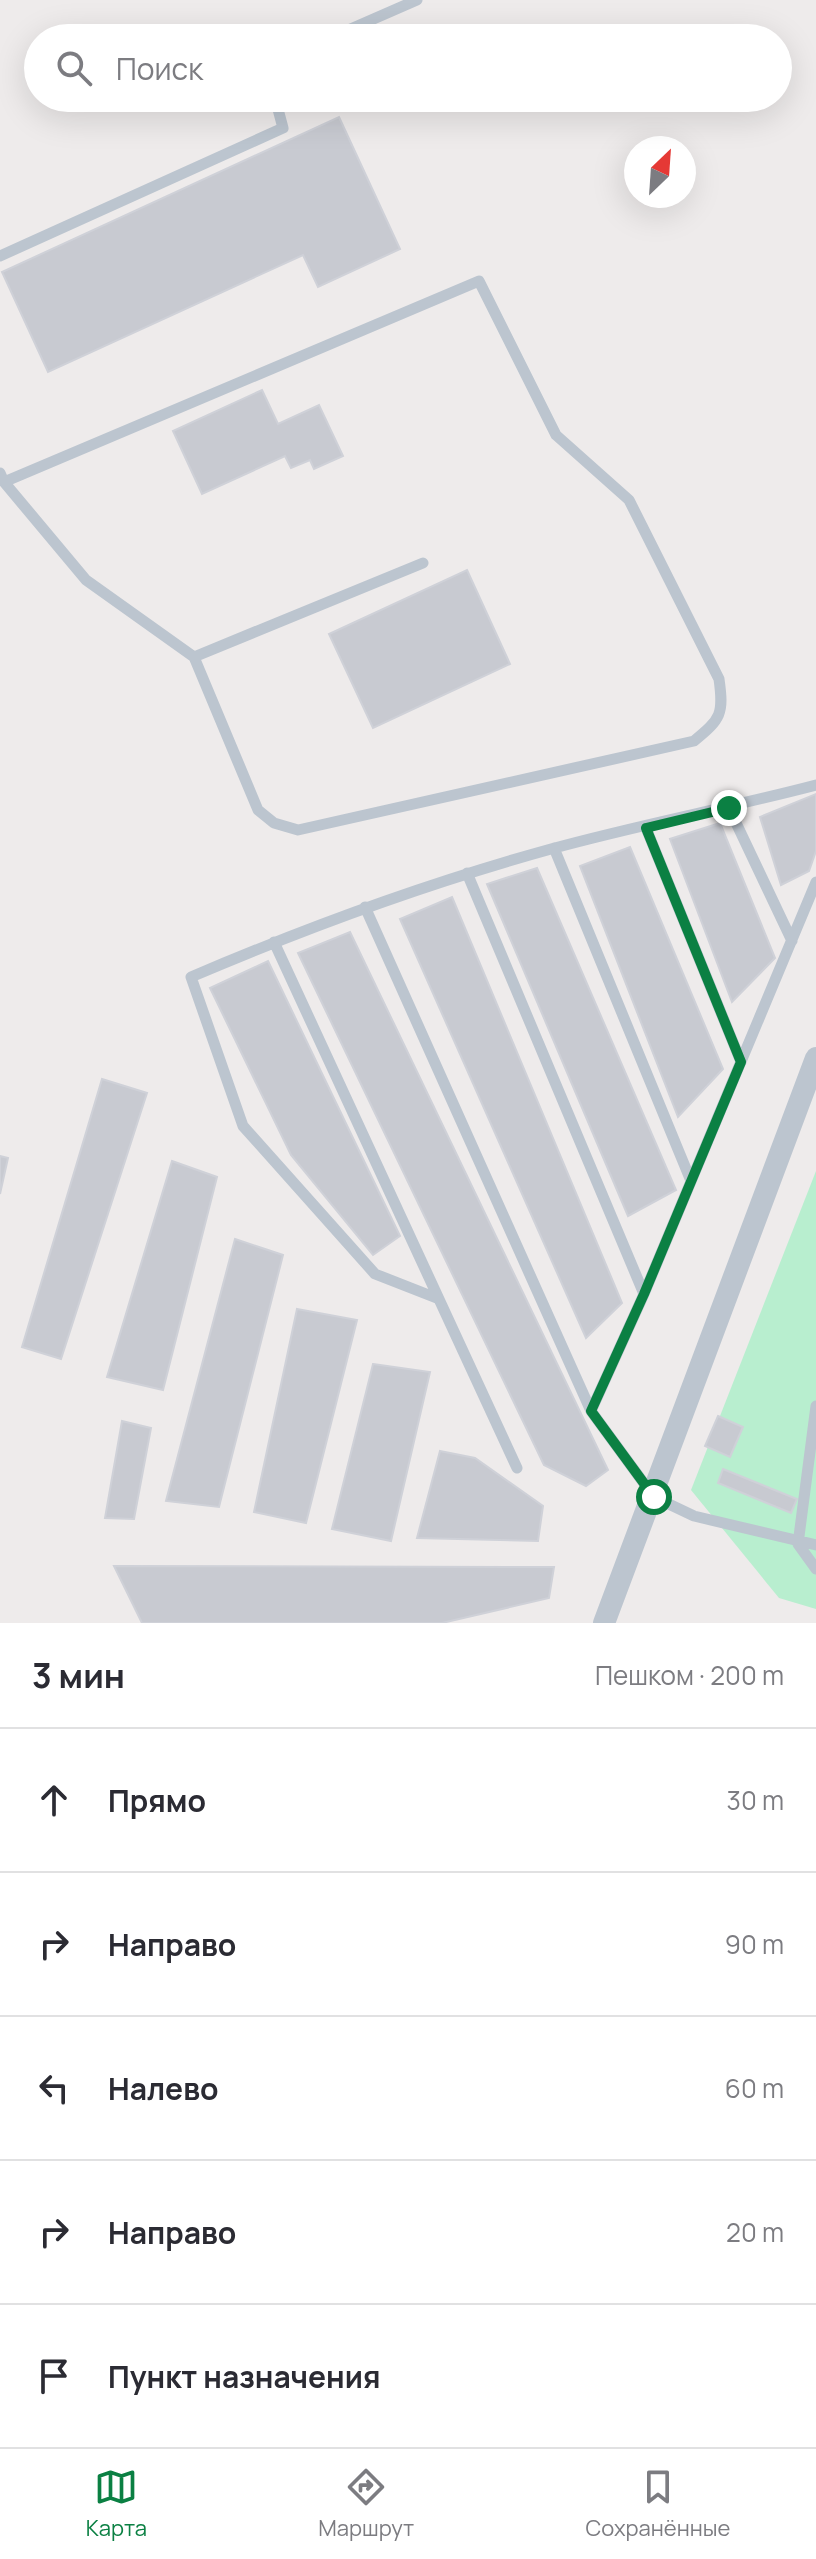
<!DOCTYPE html>
<html lang="ru">
<meta charset="utf-8">
<style>
:root{--surface:#fff;--page:#f2f2f3;--text:#2b2b33;--muted:#7c7c81;--line:#e1e1e2;--accent:#0b8043}
body{margin:0;font-family:Manrope,sans-serif;background:var(--page);color:var(--text)}
.compass{position:absolute;left:624px;top:136px;width:72px;height:72px;border-radius:50%;background:var(--surface);box-shadow:0 8px 32px #0002;rotate:25deg}
.stop{position:absolute;width:24px;height:24px;margin:-18px;border:6px solid #0b8043;border-radius:50%;background:#fff}
.stop.end{background:#0b8043;border-color:#fff;box-shadow:0 2px 8px #0008}
.list{margin:0;padding:0;list-style:none}
h2{display:flex;justify-content:space-between;align-items:center;height:104px;margin:0;padding:0 32px;font-size:34px}
h2 small{font-size:26px;font-weight:400;color:var(--muted)}
.list li{display:grid;grid-template-columns:52px 1fr auto;gap:24px;align-items:center;box-sizing:border-box;height:144px;padding:0 32px;border-top:2px solid var(--line)}
.list b{display:block;font-size:30px;white-space:nowrap}
.list em{font-size:26px;font-style:normal;color:var(--muted)}
.icon{flex:none;width:44px;height:44px;fill:none;stroke:currentColor;stroke-width:2;stroke-linecap:round;stroke-linejoin:round}
.map{position:relative;flex:none;width:816px;height:1623px;overflow:hidden}
.search{position:absolute;background:var(--surface);box-shadow:0 8px 32px #0002;left:24px;right:24px;top:24px;height:88px;display:flex;align-items:center;gap:20px;box-sizing:border-box;padding:0 28px;border-radius:44px;color:var(--muted);font-size:30px}
.sheet{height:824px;background:var(--surface)}
nav{display:flex;justify-content:space-around;align-items:center;box-sizing:border-box;height:112px;border-top:2px solid var(--line);background:var(--surface);font-size:22px;color:var(--muted)}
nav a{display:grid;justify-items:center;gap:4px}
nav .on{color:var(--accent)}
.map>svg:first-child{display:block}
.green{fill:#b8eecf}
.building{fill:#c8cad1;stroke:#cfd1d8;stroke-width:2}
.lines{fill:none;stroke-linecap:round;stroke-linejoin:round}
.service{stroke:#bcc5cf;stroke-width:11}
.minor{stroke:#bcc5cf;stroke-width:22}
.route{stroke:#0b8043;stroke-width:10}
</style>
<div class="map">
<svg width="816" height="1623" viewBox="0 0 816 1623">
<rect width="100%" height="100%" fill="#eeebeb"/>
<path class="green" d="M816,1171V1609L779,1598L691,1490Z"/>
<path class="building" d="M339,117L400,249L318,287L303,255L48,372L2,272Z
M262,390L278,424L319,405L343,456L314,469L310,460L291,468L285,456L202,494L173,431Z
M467,570L510,664L373,728L329,634Z
M816,794V851L809,871L781,885L760,817Z
M720,823L775,958L732,1002L670,839Z
M630,847L723,1069L678,1117L580,866Z
M537,868L676,1190L628,1216L487,884Z
M452,897L622,1303L586,1338L400,919Z
M350,932L608,1470L586,1486L544,1465L298,953Z
M268,961L400,1236L373,1255L291,1155L210,988Z
M102,1079L147,1093L61,1359L22,1347Z
M0,1156L8,1158L0,1194Z
M172,1161L217,1177L163,1390L107,1377Z
M235,1239L283,1255L219,1507L166,1501Z
M297,1309L357,1320L306,1523L254,1512Z
M373,1364L430,1372L391,1541L332,1529Z
M718,1416L743,1427L730,1457L705,1446Z
M122,1421L151,1428L134,1519L105,1518Z
M440,1451L475,1458L543,1506L538,1541L417,1538Z
M723,1469L797,1499L791,1513L718,1483Z
M114,1566L554,1567L549,1598L442,1623H142Z"/>
<g class="lines">
<path class="service" d="M330,38L417,0
M0,256L283,128L275,98
M0,473L4,482L86,580L194,657L258,810L274,823L298,830L694,741C721,719 724,714 719,679L629,500L556,435L479,281L4,482
M194,657L423,563
M729,808L792,941
M646,828L741,1062
M554,848L691,1181
M467,873L644,1294
M365,907L591,1411L654,1497L694,1516L816,1545
M274,942L517,1468
M439,1299L375,1274L243,1126L191,977C308,927 428,883 551,849C638,825 728,808 816,785
M816,1406L798,1544L816,1569
M591,1411L644,1294L816,882"/>
<path class="minor" d="M604,1623L816,1058"/>
</g>
<g class="lines">
<path class="route" d="M654,1497L591,1411L644,1294L741,1062L646,828L729,808"/>
</g>
</svg>
<svg class="compass" viewBox="-18 -18 36 36"><path d="M0-13l5 13h-10z" fill="#e53935"/><path d="M0 13l5-13h-10z" fill="#7c7c81"/></svg>
<div class="stop" style="left:654px;top:1497px"></div>
<div class="stop end" style="left:729px;top:808px"></div>
<div class="search"><svg class="icon" aria-label="search" viewBox="0 0 24 24"><circle cx="10" cy="10" r="6"/><path d="M15 15l6 6"/></svg>Поиск</div>
</div>
<section class="sheet">
<h2>3 мин<small>Пешком · 200 m</small></h2>
<ul class="list">
<li><svg class="icon" aria-label="ahead" viewBox="0 0 24 24"><path d="M12 20V5M6 11l6-6 6 6"/></svg><div><b>Прямо</b></div><em>30 m</em></li>
<li><svg class="icon" aria-label="right" viewBox="0 0 24 24"><path d="M7 20v-9h11M14 6l5 5-5 5"/></svg><div><b>Направо</b></div><em>90 m</em></li>
<li><svg class="icon" aria-label="left" viewBox="0 0 24 24"><path d="M17 20v-9H6M10 6l-5 5 5 5"/></svg><div><b>Налево</b></div><em>60 m</em></li>
<li><svg class="icon" aria-label="right" viewBox="0 0 24 24"><path d="M7 20v-9h11M14 6l5 5-5 5"/></svg><div><b>Направо</b></div><em>20 m</em></li>
<li><svg class="icon" aria-label="arrive" viewBox="0 0 24 24"><path d="M6 21V4h12l-3 4 3 4H6"/></svg><div><b>Пункт назначения</b></div></li>
</ul>
</section>
<nav>
<a class="on"><svg class="icon" aria-label="map" viewBox="0 0 24 24"><path d="M3 6l6-2 6 2 6-2v14l-6 2-6-2-6 2zM9 4v14M15 6v14"/></svg>Карта</a>
<a><svg class="icon" aria-label="directions" viewBox="0 0 24 24"><path d="M12 3l9 9-9 9-9-9zM9 14v-3h6M13 9l2 2-2 2"/></svg>Маршрут</a>
<a><svg class="icon" aria-label="saved" viewBox="0 0 24 24"><path d="M7 4h10v16l-5-4-5 4z"/></svg>Сохранённые</a>
</nav>
